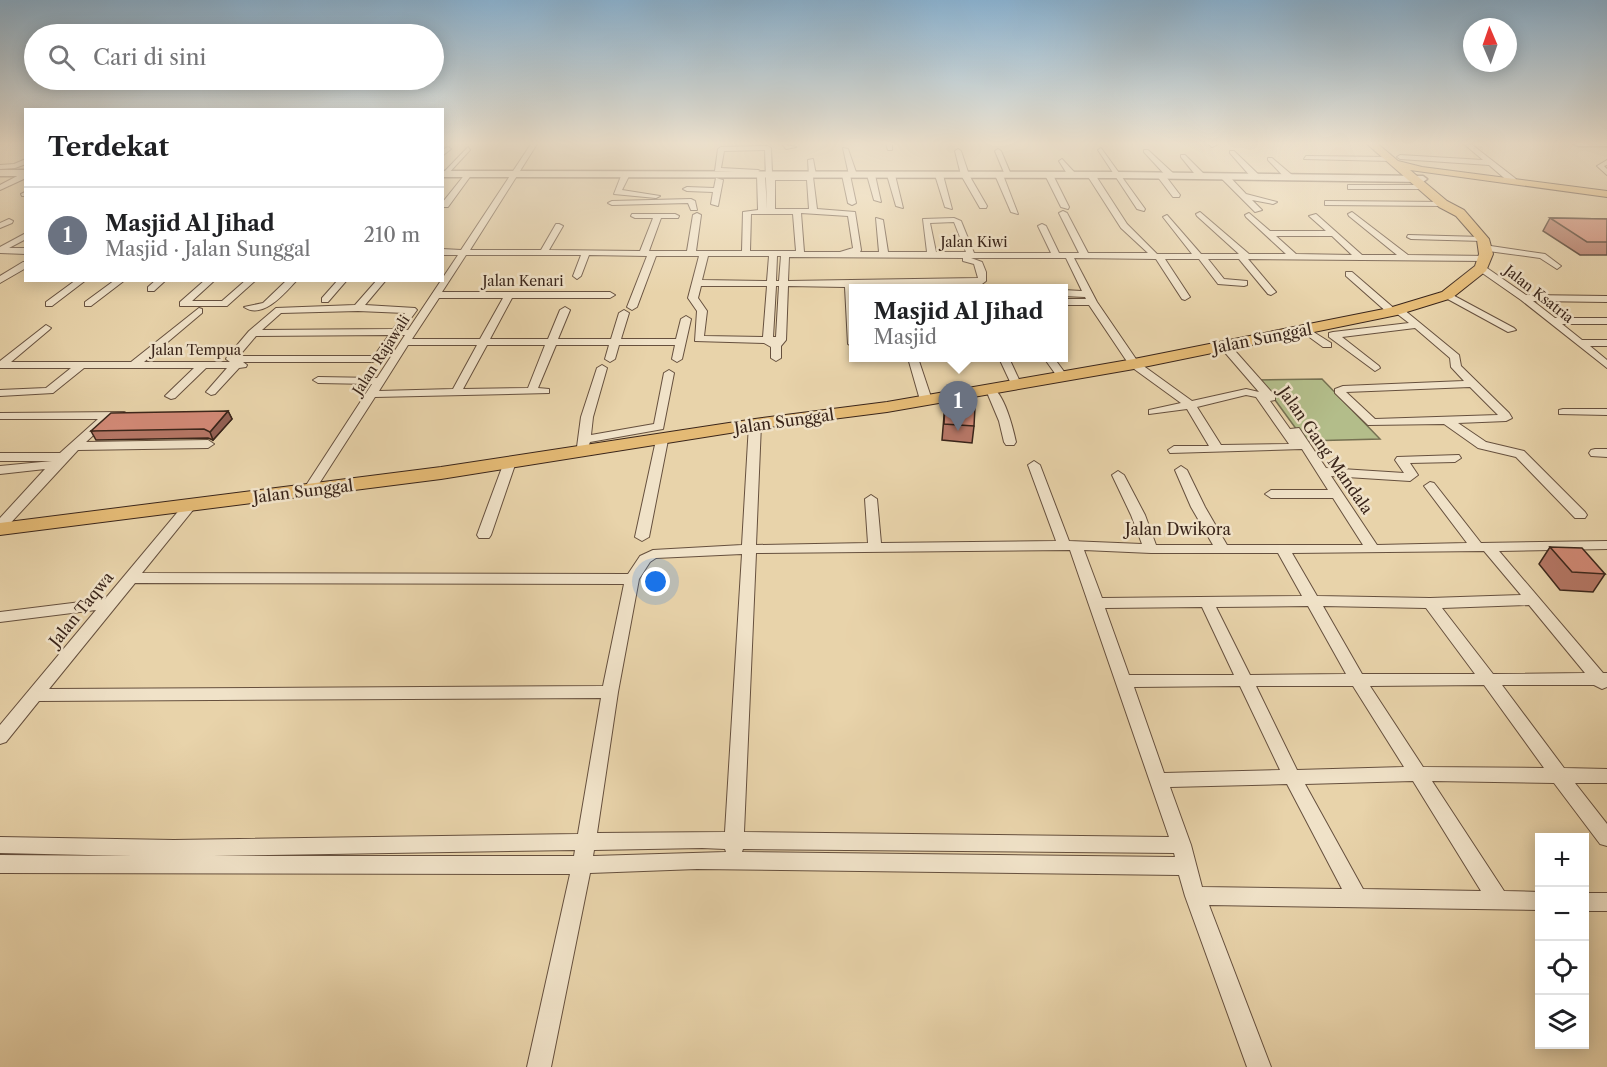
<!DOCTYPE html>
<html lang="id">
<meta charset="utf-8">
<style>
:root{--surface:#fff;--page:#f2f2f2;--text:#202124;--muted:#757577;--line:#e0e0e0;--accent:#7c3aed}
body{margin:0;font-family:"Libre Caslon Text",serif;background:var(--page);color:var(--text)}
.controls{position:absolute;right:18px;bottom:18px;display:grid;overflow:hidden;border-radius:0px;box-shadow:0 3px 15px #0003}
.controls button{width:54px;height:54px;display:grid;place-items:center;padding:0;border:0;border-bottom:2px solid var(--line);background:var(--surface);color:var(--text);font:30px sans-serif}
.compass{position:absolute;left:1463px;top:18px;width:54px;height:54px;border-radius:50%;background:var(--surface);box-shadow:0 3px 15px #0003;rotate:358deg}
.you{position:absolute;left:656px;top:582px;width:21px;height:21px;margin:-15px;border:4px solid #fff;border-radius:50%;background:#1a73e8;box-shadow:0 0 0 9px #1a73e833}
.badge{display:grid;place-items:center;width:39px;height:39px;border-radius:50%;background:var(--accent);color:#fff;font-size:20px;font-weight:700}
.pin{position:absolute;translate:-50% -50px;filter:drop-shadow(0 2px 3px #0008)}
.pin::after{content:'';position:absolute;top:32px;width:21px;height:18px;background:inherit;clip-path:polygon(0 0,100% 0,50% 100%)}
.popup{position:absolute;left:849px;top:284px;width:219px;height:78px;box-sizing:border-box;display:grid;place-content:center;border-radius:0px;background:var(--surface);filter:drop-shadow(0 2px 4px #0005);font-size:20px;white-space:nowrap;color:var(--muted)}
.popup b{font-size:22px;color:var(--text)}
.popup::after{content:'';position:absolute;left:50%;top:100%;margin-left:-12px;border:12px solid transparent;border-top-color:var(--surface)}
.list{margin:0;padding:0;list-style:none}
h2{display:flex;justify-content:space-between;align-items:center;height:78px;margin:0;padding:0 24px;font-size:26px}
h2 small{font-size:20px;font-weight:400;color:var(--muted)}
.list li{display:grid;grid-template-columns:39px 1fr auto;gap:18px;align-items:center;box-sizing:border-box;height:96px;padding:0 24px;border-top:2px solid var(--line)}
.list b{display:block;font-size:22px;white-space:nowrap}
.list p{margin:0;font-size:20px;white-space:nowrap;color:var(--muted)}
.list em{font-size:20px;font-style:normal;color:var(--muted)}
.icon{flex:none;width:33px;height:33px;fill:none;stroke:currentColor;stroke-width:2;stroke-linecap:round;stroke-linejoin:round}
.map{position:relative;flex:none;width:1607px;height:1067px;overflow:hidden}
.search{position:absolute;background:var(--surface);box-shadow:0 3px 15px #0003;left:24px;top:24px;width:420px;height:66px;display:flex;align-items:center;gap:15px;box-sizing:border-box;padding:0 21px;border-radius:33px;color:var(--muted);font-size:22px}
.panel{position:absolute;background:var(--surface);box-shadow:0 3px 15px #0003;left:24px;top:108px;width:420px;height:174px;border-radius:0px}
.map>svg:first-child{display:block}
.green{fill:#b3bd8a;stroke:#767152;stroke-width:1.5}
.lines{fill:none;stroke-linecap:round;stroke-linejoin:round}
.minor-casing{stroke:#66503e;stroke-width:2}
.tertiary-casing{stroke:#66503e;stroke-width:3}
.primary-casing{stroke:#3a251a;stroke-width:2}
.minor{fill:#f0e2c8;fill-rule:evenodd}
.tertiary{fill:#f0e2c8;fill-rule:evenodd}
.primary{fill:#e4ba75;fill-rule:evenodd}
.wall{fill:#b57665;stroke:#3a251a;stroke-width:1.5}
.shaded-wall{fill:#936053;stroke:#3a251a;stroke-width:1.5}
.building{fill:#d28976;stroke:#3a251a;stroke-width:1.5}
.labels{text-anchor:middle;dominant-baseline:central;stroke-width:5;stroke-linejoin:round;paint-order:stroke}
.far-street-label{font-size:14px;fill:#3a251a;stroke:#f0e2c8}
.street-label{font-size:16px;fill:#3a251a;stroke:#f0e2c8}
</style>
<div class="map">
<svg width="1607" height="1067" viewBox="0 0 1607 1067">
<rect width="100%" height="100%" fill="#e8d3aa"/>
<filter id="stains"><feTurbulence type="fractalNoise" baseFrequency=".00333" numOctaves="4"/><feColorMatrix values="0 0 0 0 .2 0 0 0 0 .09 0 0 0 0 .02 0 0 0 .5 -.17"/></filter>
<radialGradient id="worn" r=".72"><stop offset=".6" stop-color="#630" stop-opacity="0"/><stop offset="1" stop-color="#630" stop-opacity=".3"/></radialGradient>
<path class="green" d="M1322,379L1380,439L1305,441L1267,389L1254,380Z"/>
<g class="lines">
<g class="minor-casing">
<path id="minor" d="M531,144H537L470,250H541L556,224H559L563,226L549,250L640,251L653,218H635L631,216L632,214H675L679,216L678,218H661L649,251H687L693,215L697,213L701,215L696,251H742L743,212L758,210L757,175L761,173L765,175L767,209L765,150L724,151L721,168L758,170L760,171L756,173L715,171L718,149L721,147L768,146L771,148L772,173L775,176H809L808,160L813,159L816,175L813,177L817,209L855,212L861,250L860,252H879L876,218L883,220L888,252H927L923,219L954,218L961,221L974,253H1051L1038,226L1042,224L1046,226L1059,253H1079L1059,213L1063,211L1067,213L1088,253H1148L1121,228L1087,175L1091,173H1094L1127,224L1157,254H1192L1163,217L1167,215L1201,254H1239L1197,216L1196,214L1200,212L1249,254H1286L1246,217L1245,215L1249,213L1270,231H1326L1309,216L1316,214L1362,255H1397L1349,216L1348,214L1352,212L1408,255L1489,256L1490,258L1486,261L1248,259L1276,292L1271,295L1268,294L1239,259H1208L1224,279L1247,281V285L1244,286L1218,284L1199,259H1165L1190,297L1185,300L1182,299L1156,259L1074,258L1097,302L1138,362L1192,401L1246,389L1259,392L1221,348L1220,346L1225,343L1229,344L1275,396V400L1270,401L1290,429L1299,428L1326,468L1404,473L1395,460L1397,457L1459,455L1461,458L1455,462L1410,463L1418,475L1410,481L1331,476L1377,545L1467,543L1424,486L1430,482L1434,483L1481,543L1607,541V549L1499,551L1603,673H1607V687L1602,689L1594,685H1502L1564,768L1607,769V783H1575L1607,824V846L1600,844L1554,783L1432,781L1504,891L1540,892V910L1209,905L1271,1067H1247L1185,896L1179,875L697,869L590,873L551,1067H527L570,874L0,873V855L132,856L0,853V837L174,840L578,834L601,698L39,701L6,742L0,744V725L96,610L0,622V612L105,599L186,502L191,501L197,505L142,573L628,574L640,556L653,550L742,545L749,424L755,421L761,424L756,545L868,543L865,499L871,495L877,499L881,543L1056,541L1028,465L1034,461L1040,465L1069,541L1142,544L1131,515L1112,475L1118,471L1124,475L1145,515L1156,545H1213L1191,507L1175,470L1181,466L1187,470L1205,507L1227,545H1363L1333,498H1271L1265,494L1271,490H1328L1302,449L1170,453L1168,450L1174,446H1209L1187,409L1149,414V410L1181,403L1130,366L1089,305H1063V299H1086L1085,297L1063,296V290L1082,291L1066,258H971L982,262L986,272V281L982,284L853,287V347L848,344L845,287L788,286L786,340L781,346V358L776,361L771,358V347L764,343L695,341L697,311L688,298L699,256H656L637,307L632,310L627,307L647,256L589,255L581,276L577,279L573,276L581,255H466L442,292H610L615,295L610,298H512L490,339H548L560,310L565,307L570,310L558,339H611L619,313L624,310L629,313L621,339H676L681,319L686,316L691,319L682,359L677,362L672,359L675,345H619L615,359L610,362L605,359L609,345H556L538,388L549,389V393L375,397L315,490L309,494L303,490L372,384L318,383L313,380L318,377L377,378L405,335H399L381,361L377,362H243L247,365L246,367L239,368L215,394L211,395L206,392L227,368H206L175,398L171,399L165,396L167,394L194,368H84L53,393L0,396V390L46,388L71,368H0V361L46,325L51,328L49,330L11,362H131L199,308L202,309V313L144,362H230L226,359L227,357L249,331L276,308L355,305L377,280H386L365,305L415,308L417,310L403,329L408,330L458,255H442V249L461,250ZM775,180H807L809,209H775ZM801,213L848,216L853,248L840,252H804ZM751,214H793L796,251H750ZM954,222L966,252H936L930,223ZM1276,236H1332L1352,255L1296,254ZM708,256H769L767,281L702,280ZM777,256H781L779,281H776ZM789,257L963,258V261L974,264L978,278L788,281ZM701,286H767L763,337L704,336L707,311L698,298ZM776,286H779L776,337H773ZM439,298H503L480,339H412ZM358,311L405,313L393,329L262,330L281,313ZM389,335L374,356H239L256,336ZM408,345H477L453,389L379,391ZM487,345H545L528,388L463,389ZM1246,395L1256,397L1289,444L1221,445L1197,407ZM1070,550L1169,837L744,832L756,553ZM1084,550L1151,553H1278L1302,596L1102,598ZM1484,551L1521,595L1430,598L1317,596L1292,553ZM742,554L725,832L597,833L618,692L639,579L650,562L656,558ZM135,583L624,584L603,686L49,689ZM1529,605L1585,673L1493,674L1442,608ZM1308,606L1346,674L1250,675L1216,607ZM1323,606L1426,608L1475,674H1362ZM1202,607L1234,675H1129L1105,608ZM1484,685L1544,768L1423,767L1370,686ZM1240,686L1280,770L1164,773L1134,687ZM1256,686H1353L1404,767L1297,770ZM1413,781L1481,891L1363,889L1305,784ZM1287,784L1342,889L1202,887L1191,845L1170,787ZM702,848L725,849L726,852L593,856L594,850ZM743,849L1174,853L1175,857L742,852ZM575,850L574,856H213Z
M782,144L796,147L786,149Z
M886,144H892V150H888Z
M1209,144H1218L1212,147Z
M1464,144H1471L1516,179V183H1510L1489,165L1400,159L1397,157L1400,155L1483,160Z
M448,147L451,149L442,156V150Z
M468,147L470,150L447,175H443V173Z
M843,148L848,149L857,175L853,177L850,175L856,203L852,205L848,203L842,175L846,173L849,175Z
M1101,148L1145,209L1144,211L1137,209L1098,150Z
M958,149L961,151L969,175L987,206L986,208H980L961,175L955,151Z
M998,149L1001,151L1012,177L1005,175L995,151Z
M1144,150H1148L1174,174V178H1168L1144,152Z
M1230,151H1234L1258,174V178H1252L1230,153Z
M1181,155H1185L1204,174V178H1198L1181,157Z
M1306,156L1391,157L1394,159L1391,161L1304,159Z
M1268,158H1272L1292,175V179H1286L1268,160Z
M26,159V164L15,168L0,169V165L14,164Z
M1062,159L1075,173V177H1069L1059,161Z
M1607,160V165L1604,166L1607,169V175L1597,166Z
M23,173H26V178L0,190V185Z
M466,173L472,174L448,207H442V203Z
M871,173L875,175L881,202L874,200L867,175Z
M891,173L895,175L903,208L896,206L887,175Z
M939,173L943,175L952,209L945,207L935,175Z
M999,173L1003,175L1018,214L1011,212L995,175Z
M1049,173L1053,175L1069,207L1068,209L1061,207L1045,175Z
M625,174L629,176L622,190L660,196L656,198L614,194L621,176Z
M1158,174H1164L1180,195L1179,197H1173L1157,176Z
M1221,174H1227L1246,194L1277,202L1273,204L1252,200L1262,210L1255,212L1221,178Z
M716,178L723,180L718,206L711,204L713,192L687,191L683,189L687,187L714,188Z
M1351,185H1423L1427,187L1423,189H1348V185Z
M25,192L26,196H22L21,194Z
M691,199L695,201L697,210H691L688,203L612,205L608,203L612,201Z
M1328,201L1443,202L1447,204L1443,206L1325,205V201Z
M9,219L13,221L12,223L0,228V223Z
M26,233V239L9,248H26V254L0,253V247Z
M1408,235L1483,237L1487,239L1483,241L1411,239L1407,237Z
M1484,245L1545,254L1561,266L1557,269L1540,258L1481,250V246Z
M23,262H26V268L0,283V276Z
M1478,266H1484L1526,295L1607,296V302L1533,301L1555,318H1607V324H1562L1582,340H1607V346H1590L1607,360V368L1521,300L1478,270Z
M1346,272H1352L1396,310L1403,309L1459,355L1461,366L1509,413L1512,418L1506,421L1458,423L1486,442L1524,451L1585,512L1587,515L1585,518H1575L1516,457L1478,448L1444,424L1368,425L1335,393V389L1343,386L1464,381L1451,367L1450,358L1415,328L1342,337L1379,366L1380,368L1375,371L1329,337V333L1333,332L1409,323L1396,313L1389,314L1346,276ZM1470,387L1498,415L1375,419L1346,392Z
M76,280H86L52,306H46V302Z
M115,280H125L91,306H85V302Z
M156,280H166L154,291H148V287Z
M205,280H215L192,301H222L246,280H256L227,306H180V302Z
M287,280H297C285,293 263,320 244,307L263,303Z
M338,280H347L328,302H322V298Z
M1447,292L1514,328L1516,330L1508,332L1444,297L1442,295Z
M1304,326L1331,343V347H1323L1301,331V327Z
M908,358H918L932,400L930,402L926,403L920,400Z
M999,358H1009L1022,386L1021,388H1013Z
M1044,358H1054L1068,377L1067,379H1059Z
M602,365L607,368L593,417L591,435L654,424L664,373L669,370L674,373L663,429L590,442L587,450H579L577,447L581,417L597,368Z
M991,387C1004,392 1013,428 1016,442L1014,445H1006L1004,442L999,421L986,390Z
M1563,409H1607V415L1559,414V410Z
M124,412L130,415L128,417L111,419L86,442L208,440L214,444L208,448L78,450L5,529L0,530V518L45,469L0,474V466L52,461H0V453H60L98,419H0V413Z
M662,436L668,440L649,537L642,541L635,537L656,440Z
M1595,449H1607V457L1591,456L1589,453L1591,450Z
M510,458L516,462L491,535L489,538H479L477,535L504,462Z
M1584,893H1607V911H1584Z"/>
</g>
<g class="tertiary-casing">
<path id="tertiary" d="M1574,144H1607V146H1578Z
M0,170H26V176H0Z
M442,171L1119,172L1423,176L1427,179L1423,182L1119,178L442,177Z"/>
</g>
<g class="primary-casing">
<path id="primary" d="M1367,144H1378L1398,161L1422,167L1607,191V197L1410,170L1447,201L1464,210L1489,239L1493,254L1486,271L1452,298L1397,315L1134,369L887,412L755,429L441,479L0,535V523L441,467L755,419L887,402L1134,359L1389,308L1442,292L1475,266L1479,254L1477,240L1456,216L1439,207Z"/>
</g>
<use href="#minor" class="minor"/>
<use href="#tertiary" class="tertiary"/>
<use href="#primary" class="primary"/>
</g>
<path class="wall" d="M1550,218L1607,219V255H1580L1543,231Z
M945,404L974,426L972,443L942,440Z
M228,411L232,419L213,440L208,438L96,440L91,431Z
M1550,547L1605,574L1593,592L1560,590L1539,564Z"/>
<path class="shaded-wall" d="M228,411L232,419L213,440L210,432Z"/>
<path class="building" d="M1550,218L1607,219V242H1587Z
M945,404L975,407L974,426L944,424Z
M228,411L210,432L204,429L91,431L111,413Z
M1550,547L1582,548L1605,574L1572,572Z"/>
<linearGradient id="sky" x2="0" y2="1"><stop stop-color="#8ab4d4"/><stop offset="0.49" stop-color="#f5ebd9"/><stop offset="1" stop-color="#f5ebd9" stop-opacity="0"/></linearGradient>
<rect width="1607" height="293" fill="url(#sky)"/>
<g class="labels">
<g class="far-street-label">
<text x="974" y="242">Jalan Kiwi</text>
<text x="523" y="281">Jalan Kenari</text>
<text transform="translate(1539 294) rotate(38)">Jalan Ksatria</text>
<text x="196" y="350">Jalan Tempua</text>
<text transform="translate(381 355) rotate(-57)">Jalan Rajawali</text>
</g>
<g class="street-label">
<text transform="translate(1262 338) rotate(-11)">Jalan Sunggal</text>
<text transform="translate(784 421) rotate(-8)">Jalan Sunggal</text>
<text transform="translate(1326 450) rotate(55)">Jalan Gang Mandala</text>
<text transform="translate(303 491) rotate(-7)">Jalan Sunggal</text>
<text x="1178" y="529">Jalan Dwikora</text>
<text transform="translate(81 609) rotate(-51)">Jalan Taqwa</text>
</g>
</g>
<rect width="100%" height="100%" filter="url(#stains)"/>
<rect width="100%" height="100%" fill="url(#worn)"/>
</svg>
<div class="controls">
<button>+</button>
<button>−</button>
<button><svg class="icon" aria-label="locate" viewBox="0 0 24 24"><circle cx="12" cy="12" r="6"/><path d="M12 2v4M12 18v4M2 12h4M18 12h4"/></svg></button>
<button><svg class="icon" aria-label="layers" viewBox="0 0 24 24"><path d="M12 4l9 5-9 5-9-5zM3 14l9 5 9-5"/></svg></button>
</div>
<svg class="compass" viewBox="-18 -18 36 36"><path d="M0-13l5 13h-10z" fill="#e53935"/><path d="M0 13l5-13h-10z" fill="#757577"/></svg>
<div class="you"></div>
<div class="pin badge" style="left:958px;top:431px;background:#6b7280">1</div>
<div class="popup"><b>Masjid Al Jihad</b>Masjid</div>
<div class="search"><svg class="icon" aria-label="search" viewBox="0 0 24 24"><circle cx="10" cy="10" r="6"/><path d="M15 15l6 6"/></svg>Cari di sini</div>
<section class="panel">
<h2>Terdekat<small></small></h2>
<ul class="list">
<li><span class="badge" style="background:#6b7280">1</span><div><b>Masjid Al Jihad</b><p>Masjid · Jalan Sunggal</p></div><em>210 m</em></li>
</ul>
</section>
</div>
